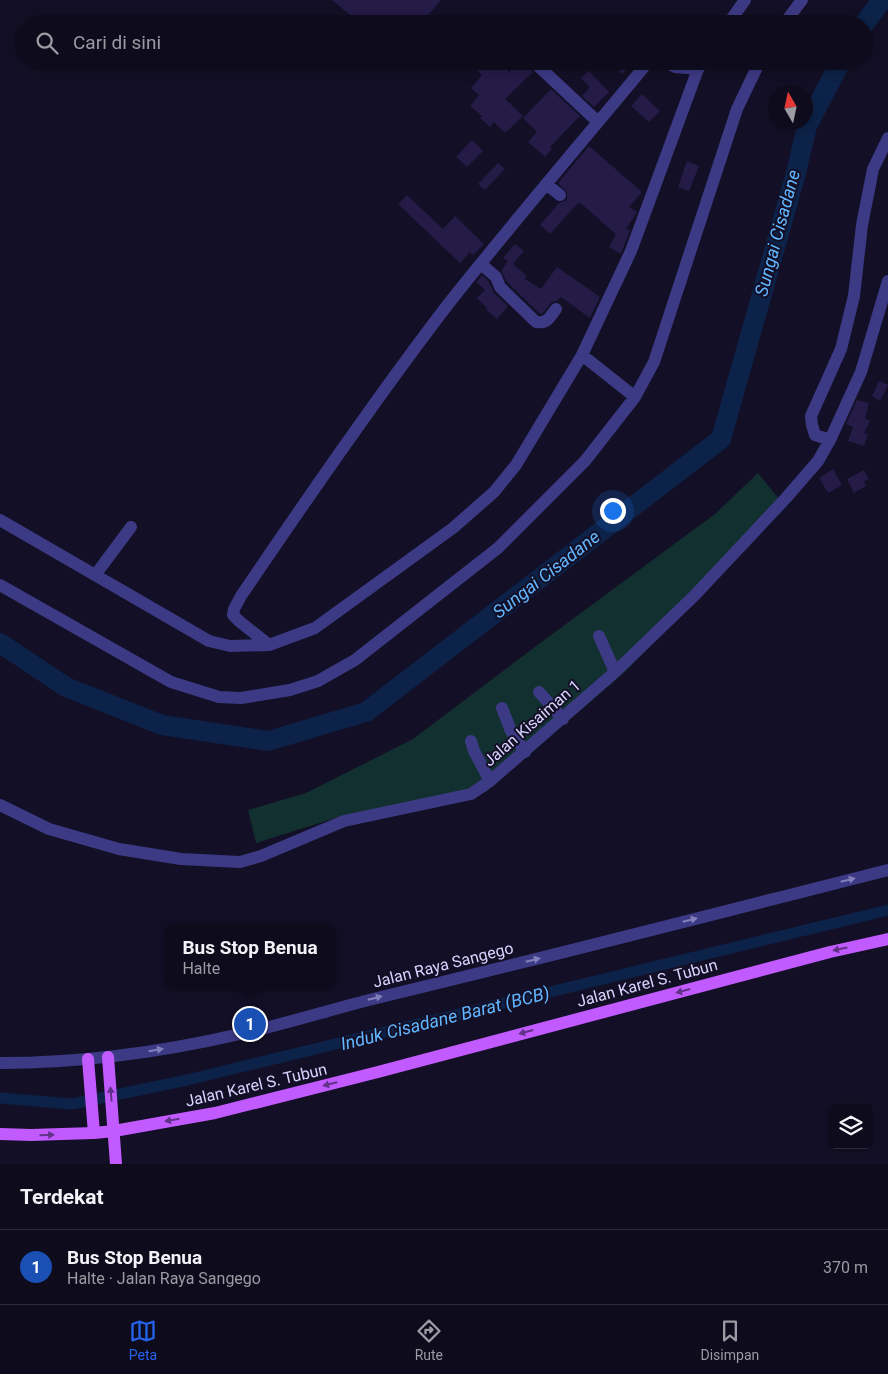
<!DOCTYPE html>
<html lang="id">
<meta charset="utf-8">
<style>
:root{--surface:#0e0b1c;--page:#1c1929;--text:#f1f3f6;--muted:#9b9ba3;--line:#2e2b3b;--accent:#2563eb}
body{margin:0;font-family:Roboto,sans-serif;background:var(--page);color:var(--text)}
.controls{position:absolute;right:15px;bottom:15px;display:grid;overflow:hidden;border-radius:8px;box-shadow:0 2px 12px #0003}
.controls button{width:45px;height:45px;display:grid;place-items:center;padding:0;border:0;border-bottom:1px solid var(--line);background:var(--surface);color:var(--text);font:25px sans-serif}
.compass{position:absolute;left:768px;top:85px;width:45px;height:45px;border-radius:50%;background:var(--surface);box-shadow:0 2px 12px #0003;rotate:351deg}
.you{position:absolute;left:612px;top:510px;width:18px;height:18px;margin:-12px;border:4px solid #fff;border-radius:50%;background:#1a73e8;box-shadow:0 0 0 8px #1a73e833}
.badge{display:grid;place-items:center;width:32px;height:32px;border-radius:50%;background:var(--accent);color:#fff;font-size:16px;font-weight:700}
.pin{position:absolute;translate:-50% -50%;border:2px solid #fff;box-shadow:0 1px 5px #0006}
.popup{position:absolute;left:165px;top:924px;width:170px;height:65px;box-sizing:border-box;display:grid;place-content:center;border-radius:8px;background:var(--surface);filter:drop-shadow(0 1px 4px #0005);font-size:16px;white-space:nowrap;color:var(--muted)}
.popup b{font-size:19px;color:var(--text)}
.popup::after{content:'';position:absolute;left:50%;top:100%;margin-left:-10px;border:10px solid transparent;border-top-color:var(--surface)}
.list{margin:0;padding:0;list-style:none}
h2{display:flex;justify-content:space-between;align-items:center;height:65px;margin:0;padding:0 20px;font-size:21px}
h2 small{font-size:16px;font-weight:400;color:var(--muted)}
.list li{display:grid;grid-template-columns:32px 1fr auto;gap:15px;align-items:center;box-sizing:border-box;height:75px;padding:0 20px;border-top:1px solid var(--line)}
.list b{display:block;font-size:19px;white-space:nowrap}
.list p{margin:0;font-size:16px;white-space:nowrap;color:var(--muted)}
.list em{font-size:16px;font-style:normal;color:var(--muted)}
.icon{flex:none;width:28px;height:28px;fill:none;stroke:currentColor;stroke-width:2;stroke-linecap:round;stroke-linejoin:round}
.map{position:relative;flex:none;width:888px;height:1164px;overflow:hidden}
.search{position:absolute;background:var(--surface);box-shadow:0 2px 12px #0003;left:15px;right:15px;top:15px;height:55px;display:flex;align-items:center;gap:12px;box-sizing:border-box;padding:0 18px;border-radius:28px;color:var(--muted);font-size:19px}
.sheet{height:140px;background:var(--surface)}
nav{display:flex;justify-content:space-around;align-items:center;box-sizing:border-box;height:70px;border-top:1px solid var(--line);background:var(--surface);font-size:14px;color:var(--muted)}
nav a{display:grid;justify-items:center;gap:2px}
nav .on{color:var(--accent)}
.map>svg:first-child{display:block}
.green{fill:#12302f}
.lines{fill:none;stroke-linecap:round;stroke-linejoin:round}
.canal{stroke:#0c2248;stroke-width:11}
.river{stroke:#0c2248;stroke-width:20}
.building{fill:#241b47}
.minor{stroke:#3d3a85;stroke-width:12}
.major{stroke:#c25bff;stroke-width:12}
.oneway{fill:#837fbc}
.oneway2{fill:#623188}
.labels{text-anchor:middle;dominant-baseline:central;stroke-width:4;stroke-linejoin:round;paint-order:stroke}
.street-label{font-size:16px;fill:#d9d4ff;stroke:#130f26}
.water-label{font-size:18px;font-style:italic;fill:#62b6ff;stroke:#130f26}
</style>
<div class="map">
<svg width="888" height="1164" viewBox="0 0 888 1164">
<rect width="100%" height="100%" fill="#130f26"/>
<path class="green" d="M758,473L785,506L626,671L486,792L342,816L256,843L248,810L306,793L413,739L532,649L715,514Z"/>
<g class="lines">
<path class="canal" d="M0,1098L72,1104L187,1080L888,910"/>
<path class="river" d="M864,24L882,0
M0,643L66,687L162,725L268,741L366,712L721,439L796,173L807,126L841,61"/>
</g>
<path class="building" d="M332,0H441L421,24H360L355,17L354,18Z
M468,61H501L509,72L520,61H525L527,67L533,72L505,99L523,116L505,133L494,122L490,127L480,118L482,116L470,106L479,95L471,88L482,75Z
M610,61H635L622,74Z
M589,71L609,92L594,107L582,96L590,87L581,78Z
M551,89L580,116L550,147L552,149L545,157L528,142L537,132L523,118Z
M642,94L660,111L649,122L631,106Z
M472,140L483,151L467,167L456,157Z
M589,146L642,192L629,207L637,212L626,229L630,230L621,254L609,247L616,234L579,202L550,234L540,225L559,203L567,200V192L558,183Z
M687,161L699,166L689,191L678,187Z
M498,163L505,169L485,190L478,184Z
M407,195L443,229L455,216L484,244L473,255L470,252L460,263L398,204Z
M515,244L524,251L513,264L527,276L525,279L541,289L557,267L600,297L590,318L561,297L557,301L552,302L543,313L540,314L512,287L507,282L501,271L508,261L503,258Z
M482,275L489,282L494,293L508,306L497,319L486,310L487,308L477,298L485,290L476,282Z
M879,381L888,385L880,401L872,396Z
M857,400L869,403L865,418L870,421L864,433L868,434L864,446L848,441L853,427L846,424Z
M833,469L842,485L828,493L819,478Z
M864,470L869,479L864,481L866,486L854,493L847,479Z"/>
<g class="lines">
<path class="minor" d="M728,24L745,0
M784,24L802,0
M533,61L598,122
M663,61L675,67L698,69
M546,184L560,195
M481,264L496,277L500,287L506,293L536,322C547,324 550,317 556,309
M582,355L635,397
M830,440L815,435L812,425L811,416L841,349L854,296L862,225L873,169L888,138
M0,520L209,641L230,646L269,645L315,628L453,528L494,492L516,465L582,355L631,251L698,69L704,61
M96,574L131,527
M0,585L171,682L219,697L241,698L290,690L318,681L355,660L498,548L585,461L635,397L654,362L737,109L760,61
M599,636L615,672
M269,645L239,621L233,615L234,609L241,596C308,497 376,398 449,303C514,221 582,142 649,61
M539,692L563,719
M502,708L511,731L525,752
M471,741L474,751L490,781
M0,805L49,829L119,849L181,859L240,862L261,856L344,821L471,794L490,781L615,672L695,595L786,498L818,461L830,440L861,372L888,281
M0,1063C81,1063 162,1052 240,1034C286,1024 332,1009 377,998C548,957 718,913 888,870"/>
<path class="major" d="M108,1057L116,1164
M88,1059L94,1133
M0,1134L31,1135L94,1133L114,1131L215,1113L378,1072L830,952L888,939"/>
</g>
<defs><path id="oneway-solid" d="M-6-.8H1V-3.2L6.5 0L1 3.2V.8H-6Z" transform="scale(1.25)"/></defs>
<g class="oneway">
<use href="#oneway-solid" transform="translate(848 880) rotate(-14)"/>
<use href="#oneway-solid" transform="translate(690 920) rotate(-14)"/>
<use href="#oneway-solid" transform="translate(533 960) rotate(-14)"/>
<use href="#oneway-solid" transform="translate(375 998) rotate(-14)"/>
<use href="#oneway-solid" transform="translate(156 1050) rotate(-10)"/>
</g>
<g class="oneway2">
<use href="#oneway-solid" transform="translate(840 949) rotate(168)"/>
<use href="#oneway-solid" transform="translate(683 991) rotate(165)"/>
<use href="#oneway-solid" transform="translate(526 1032) rotate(165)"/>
<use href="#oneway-solid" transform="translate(330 1084) rotate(166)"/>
<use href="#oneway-solid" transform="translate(111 1094) rotate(-95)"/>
<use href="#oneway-solid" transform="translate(172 1120) rotate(170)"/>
<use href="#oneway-solid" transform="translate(47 1135) rotate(-1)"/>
</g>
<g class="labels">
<g class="street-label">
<text transform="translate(532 723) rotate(-41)">Jalan Kisaiman 1</text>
<text transform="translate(443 965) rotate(-14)">Jalan Raya Sangego</text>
<text transform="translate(647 983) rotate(-15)">Jalan Karel S. Tubun</text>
<text transform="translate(256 1085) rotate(-13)">Jalan Karel S. Tubun</text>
</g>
<g class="water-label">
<text transform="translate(777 233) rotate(-75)">Sungai Cisadane</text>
<text transform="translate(546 574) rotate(-38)">Sungai Cisadane</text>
<text transform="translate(445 1018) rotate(-14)">Induk Cisadane Barat (BCB)</text>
</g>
</g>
</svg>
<div class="controls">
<button><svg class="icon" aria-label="layers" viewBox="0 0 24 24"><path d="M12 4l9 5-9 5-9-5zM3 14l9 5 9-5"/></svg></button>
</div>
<svg class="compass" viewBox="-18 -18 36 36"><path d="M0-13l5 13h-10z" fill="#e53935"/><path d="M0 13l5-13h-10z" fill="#9b9ba3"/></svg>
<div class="you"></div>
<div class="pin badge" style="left:250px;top:1024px;background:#1a4fb4">1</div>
<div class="popup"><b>Bus Stop Benua</b>Halte</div>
<div class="search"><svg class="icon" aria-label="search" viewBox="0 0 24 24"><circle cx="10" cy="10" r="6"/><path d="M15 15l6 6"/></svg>Cari di sini</div>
</div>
<section class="sheet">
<h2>Terdekat<small></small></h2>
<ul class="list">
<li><span class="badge" style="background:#1a4fb4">1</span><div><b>Bus Stop Benua</b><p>Halte · Jalan Raya Sangego</p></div><em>370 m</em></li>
</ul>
</section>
<nav>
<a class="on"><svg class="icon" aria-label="map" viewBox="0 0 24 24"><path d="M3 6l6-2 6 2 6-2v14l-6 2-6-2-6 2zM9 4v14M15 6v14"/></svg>Peta</a>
<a><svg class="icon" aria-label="directions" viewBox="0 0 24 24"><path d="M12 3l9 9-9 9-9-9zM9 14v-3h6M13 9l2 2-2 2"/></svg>Rute</a>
<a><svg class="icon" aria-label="saved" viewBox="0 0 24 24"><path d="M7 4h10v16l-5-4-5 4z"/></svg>Disimpan</a>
</nav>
